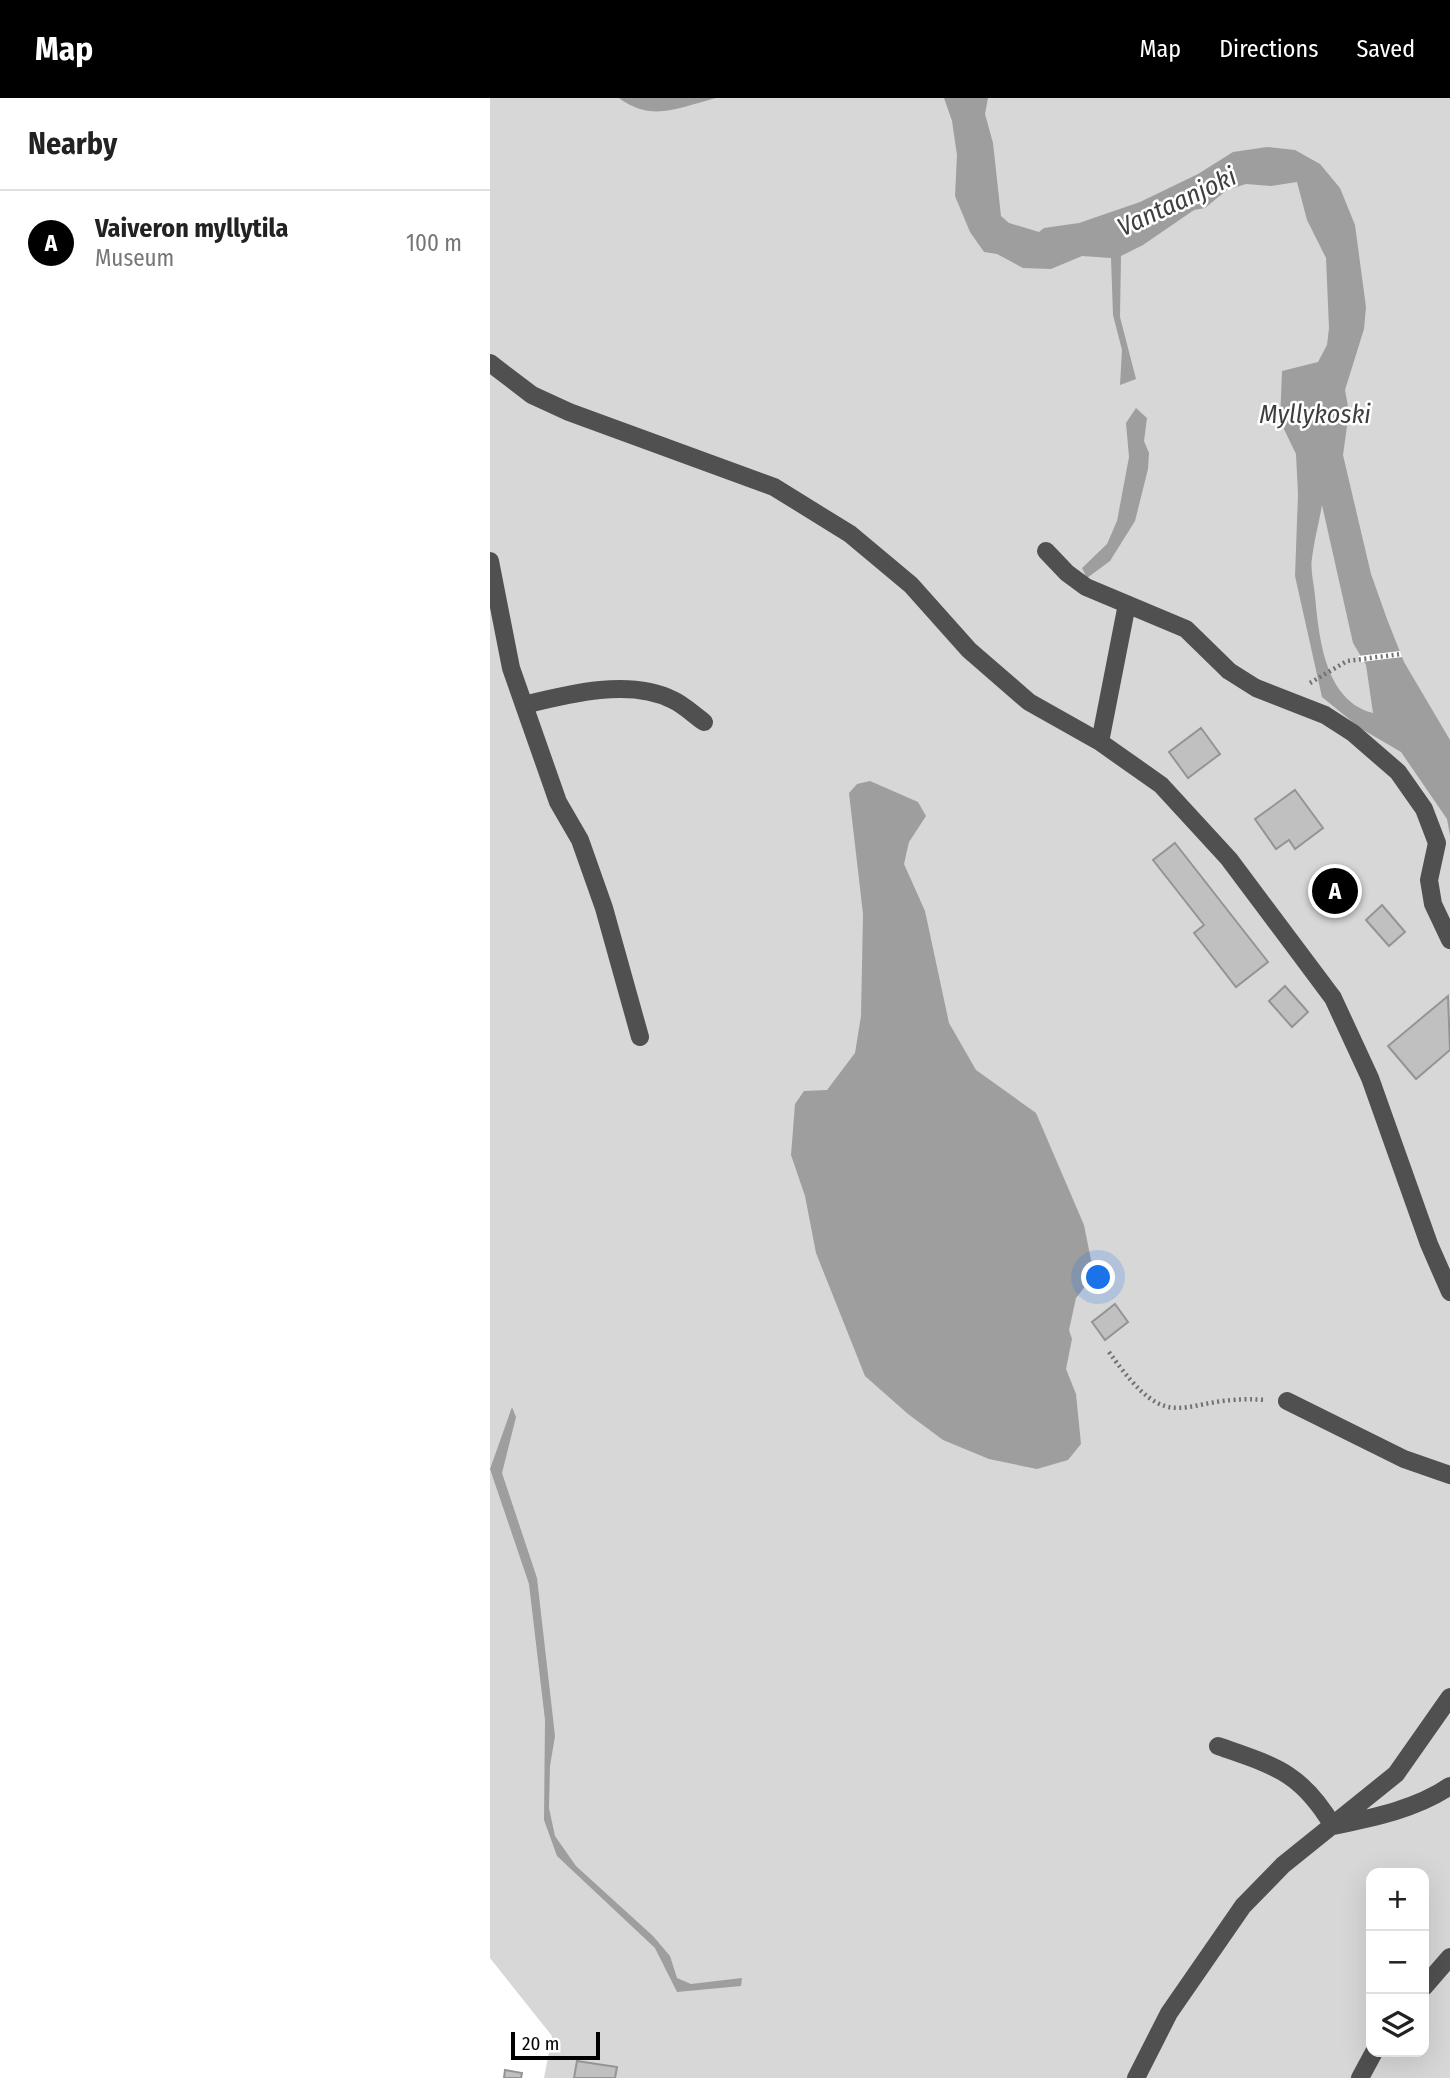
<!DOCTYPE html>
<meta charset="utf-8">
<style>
:root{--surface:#fff;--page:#f6f6f6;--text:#222;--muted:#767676;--line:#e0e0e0;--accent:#000}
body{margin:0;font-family:"Fira Sans Condensed",sans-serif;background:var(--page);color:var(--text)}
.controls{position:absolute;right:21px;bottom:21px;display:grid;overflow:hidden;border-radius:14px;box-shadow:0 7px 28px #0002}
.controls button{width:63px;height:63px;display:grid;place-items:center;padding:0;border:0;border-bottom:2px solid var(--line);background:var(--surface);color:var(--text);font:35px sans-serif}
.scale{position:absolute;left:21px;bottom:18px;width:89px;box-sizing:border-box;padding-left:7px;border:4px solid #000;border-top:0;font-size:19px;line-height:24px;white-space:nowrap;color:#000;-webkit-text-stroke:5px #fff;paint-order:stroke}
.you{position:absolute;left:609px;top:1180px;width:24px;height:24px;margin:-18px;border:5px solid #fff;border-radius:50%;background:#1a73e8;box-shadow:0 0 0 10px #1a73e833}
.badge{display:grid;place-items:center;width:46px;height:46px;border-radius:50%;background:var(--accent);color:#fff;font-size:23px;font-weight:700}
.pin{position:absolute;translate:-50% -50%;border:4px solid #fff;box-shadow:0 2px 7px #0006}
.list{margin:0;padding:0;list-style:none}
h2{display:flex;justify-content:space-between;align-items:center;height:91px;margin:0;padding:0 28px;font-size:30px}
h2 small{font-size:23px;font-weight:400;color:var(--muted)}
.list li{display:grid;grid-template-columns:46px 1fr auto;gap:21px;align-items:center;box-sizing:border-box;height:105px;padding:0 28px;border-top:2px solid var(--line)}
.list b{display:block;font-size:26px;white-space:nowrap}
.list p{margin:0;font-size:23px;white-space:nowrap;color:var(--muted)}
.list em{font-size:23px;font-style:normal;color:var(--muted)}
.icon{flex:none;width:38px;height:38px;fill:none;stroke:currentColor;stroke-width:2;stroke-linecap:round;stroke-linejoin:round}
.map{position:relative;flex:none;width:960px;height:1980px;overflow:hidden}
header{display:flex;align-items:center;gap:42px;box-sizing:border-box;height:98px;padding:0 35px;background:var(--accent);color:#fff}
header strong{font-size:33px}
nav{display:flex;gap:38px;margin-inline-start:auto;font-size:24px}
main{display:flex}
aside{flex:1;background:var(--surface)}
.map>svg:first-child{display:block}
.green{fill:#d7d7d7;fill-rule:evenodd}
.water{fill:#9e9e9e;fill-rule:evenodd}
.pier{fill:#fff}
.building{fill:#c0c0c0;stroke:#949494;stroke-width:2}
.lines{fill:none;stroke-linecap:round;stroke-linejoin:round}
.path{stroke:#727272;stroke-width:4.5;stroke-dasharray:2 3.5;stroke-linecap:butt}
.minor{stroke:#505050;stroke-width:18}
.labels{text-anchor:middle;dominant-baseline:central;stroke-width:5;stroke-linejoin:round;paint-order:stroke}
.water-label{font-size:26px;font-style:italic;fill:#3f3f3f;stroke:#fff}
</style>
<header>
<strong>Map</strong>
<nav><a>Map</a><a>Directions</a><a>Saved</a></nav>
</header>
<main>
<aside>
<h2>Nearby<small></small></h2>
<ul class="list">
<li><span class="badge">A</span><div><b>Vaiveron myllytila</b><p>Museum</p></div><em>100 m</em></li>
</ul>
</aside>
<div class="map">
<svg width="960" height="1980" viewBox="0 0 960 1980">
<rect width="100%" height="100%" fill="#fff"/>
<path class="green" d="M0,0H960V1980H54L62,1938L0,1860ZM881,1775H934V1954H881Z"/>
<path class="water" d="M129,0H226C190,9 162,25 129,0Z
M454,0H498L495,16L503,45L511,118L519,125L549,134L554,130L589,125L650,104L708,76L743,54L777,49L805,52L830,66L850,90L865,127L876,209L874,231L855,292L859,314L853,357L881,476L897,521L914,564L960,642V737L957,721L911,654L870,630L832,599L805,478L808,396L806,356L790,323L792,273L828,264L837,247L839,230L836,160L817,122L807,84L781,88L756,86L737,92L715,110L704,112L653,147L631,158L630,219L646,281L630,287L632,252L623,217L621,160L592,158L561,171L533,170L507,156L494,154L480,134L465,98L467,57L462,23ZM832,407L863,545L876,567L883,615C835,603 829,540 825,498C824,486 820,472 822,460C824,443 829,425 832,407Z
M646,310L657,320L654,343L659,355L658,371L645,423L620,463L597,480L592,470L617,446L627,423L639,359L636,325Z
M380,683L428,704L436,718L419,744L414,766L435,813L459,925L486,972L546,1015L594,1127L604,1177L586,1200L579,1232L582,1241L576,1271L586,1296L591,1346L578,1362L547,1371L499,1361L453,1342L418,1316L375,1278L326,1155L315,1098L301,1057L305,1006L314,993L337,992L365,955L371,918L373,816L359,695L367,686Z
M22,1309L26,1319L12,1375L47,1480L65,1638L60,1668L59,1710L65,1738L86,1768L163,1838L180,1858L187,1880L201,1886L252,1880L251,1888L187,1894L165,1850L67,1758L54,1722L55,1622L39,1486L0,1371Z"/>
<path class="pier" d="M910,553L912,559L871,564L868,558Z"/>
<path class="building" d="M711,630L730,656L698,680L679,654Z
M805,692L833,730L805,751L799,742L786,751L765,721Z
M685,745L778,864L746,889L704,835L714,827L663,762Z
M892,807L915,834L899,848L876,822Z
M795,888L818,914L802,929L779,903Z
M958,898L960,952L926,981L898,948Z
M625,1206L638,1224L615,1242L602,1224Z
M87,1963L127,1969L125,1980H84Z
M15,1972L32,1975L31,1980H14Z"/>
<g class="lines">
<path class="path" d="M820,585L857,563L911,556
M619,1254C684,1346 688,1295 775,1302"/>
<path class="minor" d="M0,265L42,297L79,314L284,389L360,436L421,487L479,552L539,604L610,644L671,687L739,761L843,900L880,980L939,1146L960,1194
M556,453L577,475L596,489L696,531L739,573L766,590L835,617L863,635L908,674L934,711L947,745L939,782L943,806L960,842
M0,463L21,570L68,704L90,742L114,810L150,939
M34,607C78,596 140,580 183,602C194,607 204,617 214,624
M610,644L637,506
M797,1303L914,1361L960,1377
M728,1648C785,1668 811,1674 843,1728C882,1720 927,1711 960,1688
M934,1889L960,1859
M646,1980L679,1915L753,1808L793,1767L906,1676L960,1599
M870,1980L884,1954"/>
</g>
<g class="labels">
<g class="water-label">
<text transform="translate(687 104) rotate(-25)">Vantaanjoki</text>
<text x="825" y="316">Myllykoski</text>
</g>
</g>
</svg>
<div class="controls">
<button>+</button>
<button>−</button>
<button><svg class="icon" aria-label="layers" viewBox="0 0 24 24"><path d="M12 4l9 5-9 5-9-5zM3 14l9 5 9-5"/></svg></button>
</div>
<div class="scale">20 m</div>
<div class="you"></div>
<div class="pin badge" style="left:845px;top:793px">A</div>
</div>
</main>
